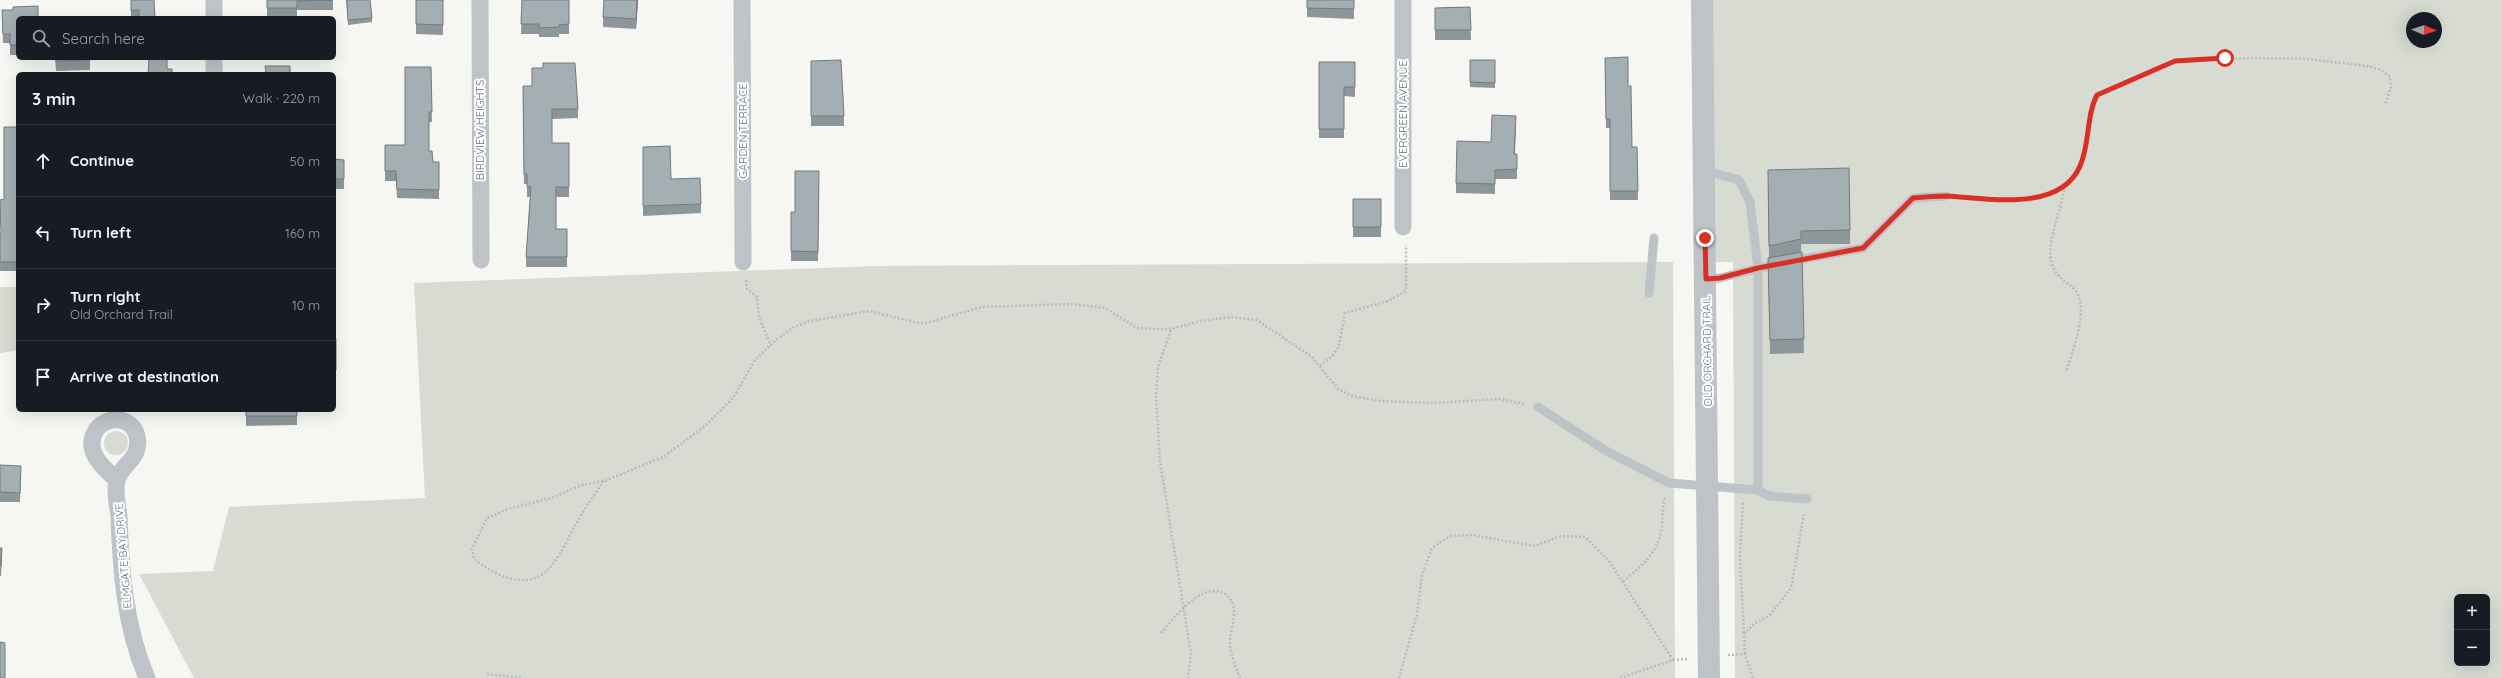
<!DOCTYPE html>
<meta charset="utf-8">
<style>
:root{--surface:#171b24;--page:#242831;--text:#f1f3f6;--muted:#9ea1a6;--line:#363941}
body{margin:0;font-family:Quicksand,sans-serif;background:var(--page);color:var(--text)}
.controls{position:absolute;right:12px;bottom:12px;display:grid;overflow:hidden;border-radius:6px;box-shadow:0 4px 16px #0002}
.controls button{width:36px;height:36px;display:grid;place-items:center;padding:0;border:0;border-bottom:1px solid var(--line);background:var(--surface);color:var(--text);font:20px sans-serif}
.compass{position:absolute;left:2406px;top:12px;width:36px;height:36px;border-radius:50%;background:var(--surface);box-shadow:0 4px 16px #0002;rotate:92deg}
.stop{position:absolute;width:12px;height:12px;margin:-9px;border:3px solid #d93025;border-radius:50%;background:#fff}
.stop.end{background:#d93025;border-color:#fff;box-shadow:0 1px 4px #0008}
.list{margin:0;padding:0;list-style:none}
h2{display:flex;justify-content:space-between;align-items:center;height:52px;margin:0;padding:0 16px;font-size:17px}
h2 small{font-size:13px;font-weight:400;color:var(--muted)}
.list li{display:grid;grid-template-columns:26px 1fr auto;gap:12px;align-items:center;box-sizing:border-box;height:72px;padding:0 16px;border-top:1px solid var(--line)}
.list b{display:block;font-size:15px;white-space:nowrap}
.list p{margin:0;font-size:13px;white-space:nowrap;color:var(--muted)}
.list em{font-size:13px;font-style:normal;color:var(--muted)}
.icon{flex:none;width:22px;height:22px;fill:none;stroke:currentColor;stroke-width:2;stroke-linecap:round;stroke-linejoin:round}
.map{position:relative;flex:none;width:2502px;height:678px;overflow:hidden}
.search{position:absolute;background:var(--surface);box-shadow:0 4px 16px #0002;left:16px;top:16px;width:320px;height:44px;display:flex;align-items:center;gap:10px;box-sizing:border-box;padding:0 14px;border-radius:6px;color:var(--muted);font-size:15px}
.panel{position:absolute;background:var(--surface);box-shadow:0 4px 16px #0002;left:16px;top:72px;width:320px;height:340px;border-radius:6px}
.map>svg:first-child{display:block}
.green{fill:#d7dbd2;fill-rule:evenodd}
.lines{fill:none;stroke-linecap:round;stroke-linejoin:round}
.path{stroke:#b8bcbe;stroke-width:2.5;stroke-dasharray:2 2;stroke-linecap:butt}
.service{stroke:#bdc3c6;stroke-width:9}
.minor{stroke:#bdc3c6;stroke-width:17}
.tertiary{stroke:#bdc3c6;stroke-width:22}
.wall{fill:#8d969a}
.shaded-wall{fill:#737a7d}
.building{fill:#a4afb3;stroke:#737a7d}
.route{stroke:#d93025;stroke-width:5}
.labels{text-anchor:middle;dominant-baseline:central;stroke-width:4;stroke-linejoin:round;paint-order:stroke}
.street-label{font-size:11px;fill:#62767e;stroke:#fff}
</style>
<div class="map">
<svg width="2502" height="678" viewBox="0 0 2502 678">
<rect width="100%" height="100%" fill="#f6f6f3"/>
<path class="green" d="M1705,0H2502V678H1735L1733,262H1703ZM2412,18H2436V42H2412ZM2457,597H2487V663H2457Z
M1673,262L1675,678H194L139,574L213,571L229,507L425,498L414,283L876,266Z
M0,287H18V350L0,353Z
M104 443a12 12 0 1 1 24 0a12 12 0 1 1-24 0Z"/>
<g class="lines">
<path class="path" d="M2065,186C2062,208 2047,240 2051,260C2054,276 2065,280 2075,290C2090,307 2072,353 2066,372
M1959,198C1990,202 2047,205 2070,181C2078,173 2082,162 2085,151C2090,134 2088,111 2097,95L2160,66L2181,60L2254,58L2308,59L2367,66L2381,70L2390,77L2391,88L2385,104
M746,280L747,289L757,297L759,317L771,346
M1171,330L1158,367L1156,395L1160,461L1191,654L1188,678
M1320,366L1333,355L1339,346L1345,313L1388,301L1406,291V245
M604,481C594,495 584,509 576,524C567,540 558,562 544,573C523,590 491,573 474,559L472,549L487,518L508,509L551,498L582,485L604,481L663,457L705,426L733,398L755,360L776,340L794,327L810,321L869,311L918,323H926L982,307L1071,304L1105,308L1137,328L1156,329H1171L1200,321L1231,317L1257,320L1312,357L1338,389L1352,396L1380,401L1433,403L1500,399L1524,404
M1743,503L1740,556L1744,634
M1623,581C1639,568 1657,554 1661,532C1663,520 1662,509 1665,497
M1161,633C1174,619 1201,580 1225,594C1230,597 1233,602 1234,609C1235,620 1230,631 1230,643C1230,655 1236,667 1240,678
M1745,654L1744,634L1755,623L1770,615L1791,588L1804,514
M1728,655L1745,654L1753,678
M487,674L523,678
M1399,678L1417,614L1422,575L1432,548L1450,536L1472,535L1535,546L1561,536L1585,537L1609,561L1673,660
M1620,678L1673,660L1688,659"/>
<path class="service" d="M1704,170L1739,180L1750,202L1758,268V490L1769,496L1807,499
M1791,261L1863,248L1913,198L1946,196
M1706,279L1720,278L1779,263
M1649,293L1654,238
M1538,407L1608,452L1669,483L1758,490"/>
<path class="minor" d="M214,0V18
M480,0L481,260
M742,0L743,262
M214,58V74
M1403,227V0
M117,480C104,469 84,451 95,432C104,415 132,415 137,436C142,460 120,464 117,481C114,492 118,506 119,517C121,572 125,627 147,678"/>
<path class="tertiary" d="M1702,0L1709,678"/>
</g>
<path class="wall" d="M131,0L155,18H131Z
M267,0H333V10H297V18H267Z
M346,0L372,18V22L348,25Z
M416,0H443V35L416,34Z
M522,0H569V34H559V37H539V34H521Z
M638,0L636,29L603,27V17Z
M1307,0H1354V19L1307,17Z
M1470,7L1471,40H1435V8Z
M2,10L18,18V55H10V43H3Z
M55,58H90V70L56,71Z
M140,58H167V69L149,60H140Z
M1605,58L1628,86L1632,147H1637L1638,200H1610V128H1606Z
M1470,60H1495V88L1470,87Z
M811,61L844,116V126H811Z
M1319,62H1355V97L1344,96V138H1319Z
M431,67L432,122H429V151L433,162H439V199L397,198L396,181H385V145H405Z
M523,86L578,109V118L552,119V143H569V197H556V229H567V267H526V257L530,197H527V184H524Z
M1516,125L1515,154L1517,164V179H1495V194L1456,193V183L1491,142Z
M18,127V271H0V233H1L4,199Z
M643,147L671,179L701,204V213L643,216Z
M334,159L344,160V189H334Z
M819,171L818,261H791V212H795Z
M1768,184L1850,230V244H1801L1804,353L1770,354L1768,272V258H1769Z
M1353,199H1381V237H1353Z
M334,339H336V379L334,380Z
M246,410H297V425L246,426Z
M0,465L21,475L20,502H0Z
M0,548L2,557L1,576H0Z"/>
<path class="shaded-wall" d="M637,0H638L636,29V19Z"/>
<path class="building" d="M131,0H154L155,18H139V10L131,11Z
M267,0H333L297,1V8H267Z
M347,0H370L372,18L348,20Z
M416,0H443V25L416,24Z
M522,0H569V24L559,25V27L539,28V24H521Z
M604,0H637L636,19L603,17Z
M1307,0H1354V9L1307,8Z
M38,6V18H18V45H10V34H3L2,10H13V7Z
M1470,7L1471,30H1435V8Z
M1628,57V86H1631L1632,147H1637L1638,191H1610V119H1606L1605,58Z
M56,58H90V60L56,61Z
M149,58H167V69H172V74H148Z
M841,60L844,116H811V61Z
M1470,60H1495V83L1470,82Z
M1319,62H1355V87H1344V129H1319Z
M543,63H575L578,109H552V143H569V187H556V229H567V257H526L531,187H527V174H524L523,86H532V68H543Z
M265,66H290V74H266Z
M405,67H431L432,112H429V151H432L433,162H439V190L397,189L396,171H385V145H405Z
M1492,115L1516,116L1514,154H1517V169L1495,170V184L1456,183L1457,141L1491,142Z
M4,127H18V262H0V233H1L0,200L4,199Z
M670,146L671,179L700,178L701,204L643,206V147Z
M334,159L344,160V179H334Z
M1849,168L1850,230L1801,231V239L1769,246L1768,170Z
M795,171H819L818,252L791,251V212H795Z
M1353,199H1381V227H1353Z
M1802,252L1804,339L1770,340L1768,258Z
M334,339H336V370H334Z
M246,410H297V416H246Z
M0,465L21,466L20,493L0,492Z
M0,548H2L1,566H0Z
M0,642L5,643V678H0Z"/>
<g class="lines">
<path class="route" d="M1705,238L1706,279L1720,278L1758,268L1863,248L1913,198C1924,197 1936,196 1947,196C1986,198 2060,213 2080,166C2090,144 2086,116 2097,95L2175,61L2225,58"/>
</g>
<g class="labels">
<g class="street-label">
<text transform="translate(1403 114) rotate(-90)">EVERGREEN AVENUE</text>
<text transform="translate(480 130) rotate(-90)">BIRDVIEW HEIGHTS</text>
<text transform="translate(743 131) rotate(-90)">GARDEN TERRACE</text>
<text transform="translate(1707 351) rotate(-91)">OLD ORCHARD TRAIL</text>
<text transform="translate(123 556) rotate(-95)">ELMGATE BAY DRIVE</text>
</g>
</g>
</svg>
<div class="controls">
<button>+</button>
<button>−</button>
</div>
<svg class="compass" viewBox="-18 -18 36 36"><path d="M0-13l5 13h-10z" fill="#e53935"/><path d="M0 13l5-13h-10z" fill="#9ea1a6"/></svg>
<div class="stop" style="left:2225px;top:58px"></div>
<div class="stop end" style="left:1705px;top:238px"></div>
<div class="search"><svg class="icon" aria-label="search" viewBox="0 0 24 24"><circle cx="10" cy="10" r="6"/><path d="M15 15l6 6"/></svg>Search here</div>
<section class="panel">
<h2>3 min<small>Walk · 220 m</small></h2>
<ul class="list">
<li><svg class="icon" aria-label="ahead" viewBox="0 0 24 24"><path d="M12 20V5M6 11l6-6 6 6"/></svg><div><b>Continue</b></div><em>50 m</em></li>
<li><svg class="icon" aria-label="left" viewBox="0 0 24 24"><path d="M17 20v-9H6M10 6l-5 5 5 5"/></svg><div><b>Turn left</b></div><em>160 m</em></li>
<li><svg class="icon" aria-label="right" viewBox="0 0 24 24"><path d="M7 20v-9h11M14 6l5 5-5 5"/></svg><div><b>Turn right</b><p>Old Orchard Trail</p></div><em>10 m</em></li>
<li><svg class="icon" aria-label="arrive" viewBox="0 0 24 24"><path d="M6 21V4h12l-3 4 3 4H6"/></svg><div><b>Arrive at destination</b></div></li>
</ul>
</section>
</div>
